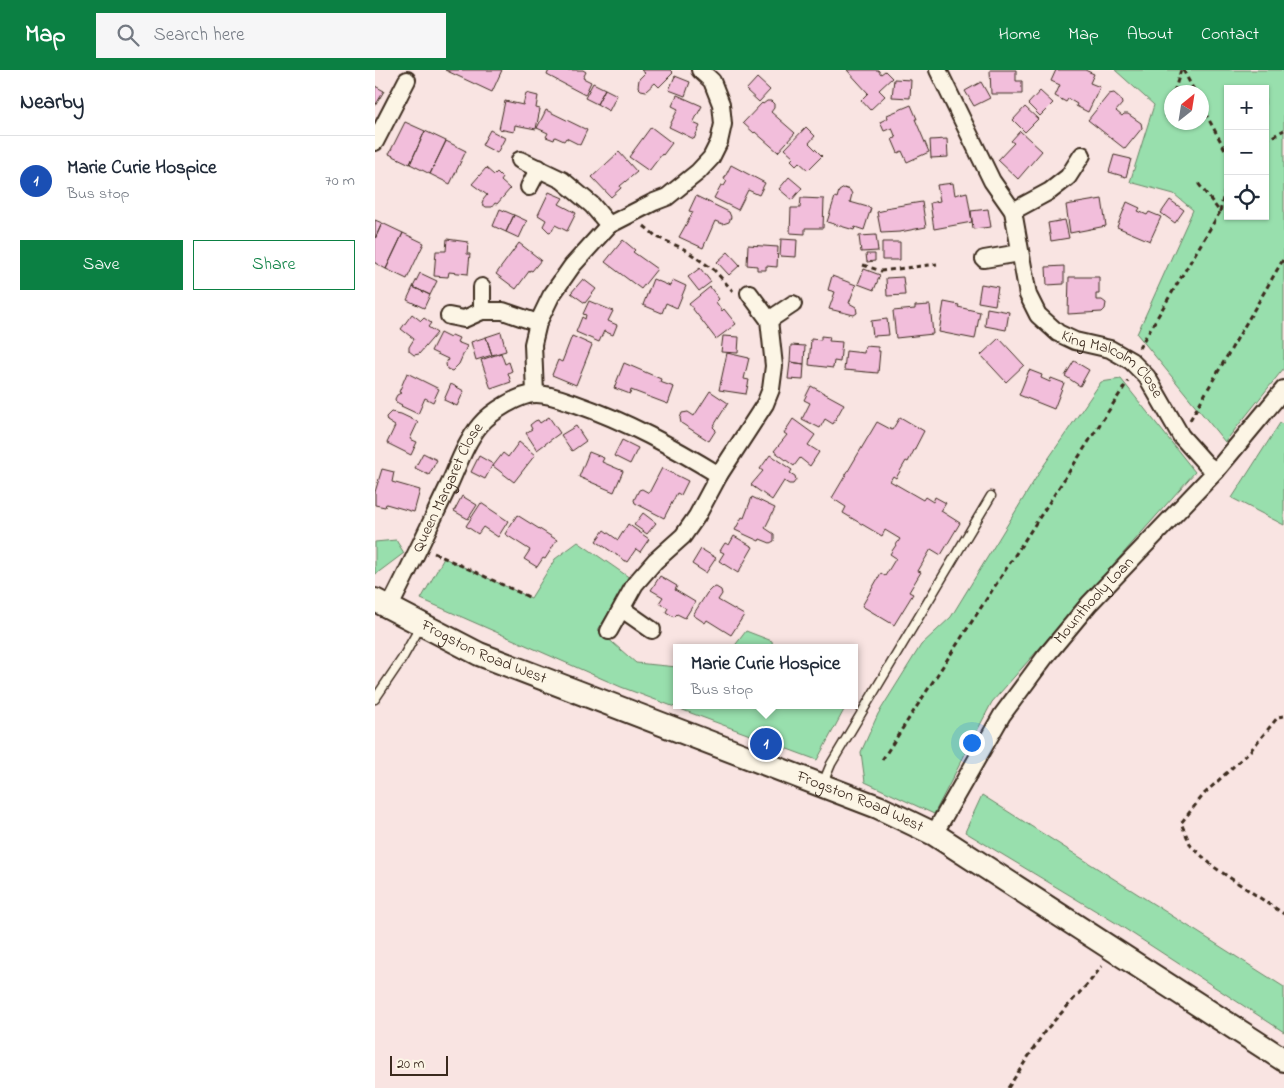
<!DOCTYPE html>
<meta charset="utf-8">
<style>
:root{--surface:#fff;--page:#f6f6f7;--text:#1f2937;--muted:#747a83;--line:#e0e1e3;--accent:#0b8043}
body{margin:0;font-family:"Indie Flower",sans-serif;background:var(--page);color:var(--text)}
.controls{position:absolute;right:15px;top:15px;display:grid;overflow:hidden;border-radius:0px;box-shadow:0 1px 4px #0004}
.controls button{width:45px;height:45px;display:grid;place-items:center;padding:0;border:0;border-bottom:1px solid var(--line);background:var(--surface);color:var(--text);font:25px sans-serif}
.compass{position:absolute;left:789px;top:15px;width:45px;height:45px;border-radius:50%;background:var(--surface);box-shadow:0 1px 4px #0004;rotate:30deg}
.scale{position:absolute;left:15px;bottom:12px;width:58px;box-sizing:border-box;padding-left:5px;border:2px solid #3b2a1e;border-top:0;font-size:14px;line-height:18px;white-space:nowrap;color:#3b2a1e;-webkit-text-stroke:4px #fcf5e5;paint-order:stroke}
.you{position:absolute;left:596px;top:672px;width:18px;height:18px;margin:-12px;border:4px solid #fff;border-radius:50%;background:#1a73e8;box-shadow:0 0 0 8px #1a73e833}
.badge{display:grid;place-items:center;width:32px;height:32px;border-radius:50%;background:var(--accent);color:#fff;font-size:16px;font-weight:700}
.pin{position:absolute;translate:-50% -50%;border:2px solid #fff;box-shadow:0 1px 5px #0006}
.popup{position:absolute;left:298px;top:574px;width:185px;height:65px;box-sizing:border-box;display:grid;place-content:center;border-radius:0px;background:var(--surface);filter:drop-shadow(0 1px 4px #0005);font-size:16px;white-space:nowrap;color:var(--muted)}
.popup b{font-size:19px;color:var(--text)}
.popup::after{content:'';position:absolute;left:50%;top:100%;margin-left:-10px;border:10px solid transparent;border-top-color:var(--surface)}
.list{margin:0;padding:0;list-style:none}
h2{display:flex;justify-content:space-between;align-items:center;height:65px;margin:0;padding:0 20px;font-size:21px}
h2 small{font-size:16px;font-weight:400;color:var(--muted)}
.list li{display:grid;grid-template-columns:32px 1fr auto;gap:15px;align-items:center;box-sizing:border-box;height:90px;padding:0 20px;border-top:1px solid var(--line)}
.list b{display:block;font-size:19px;white-space:nowrap}
.list p{margin:0;font-size:16px;white-space:nowrap;color:var(--muted)}
.list em{font-size:16px;font-style:normal;color:var(--muted)}
.actions{display:flex;gap:10px;padding:15px 20px}
.actions a{flex:1;padding:11px 0;border:1px solid var(--accent);border-radius:0px;text-align:center;font-size:18px;color:var(--accent)}
.actions .main{background:var(--accent);color:#fff}
.icon{flex:none;width:28px;height:28px;fill:none;stroke:currentColor;stroke-width:2;stroke-linecap:round;stroke-linejoin:round}
.map{position:relative;flex:none;width:909px;height:1018px;overflow:hidden}
header{display:flex;align-items:center;gap:30px;box-sizing:border-box;height:70px;padding:0 25px;background:var(--accent);color:#fff}
header strong{font-size:24px}
nav{display:flex;gap:28px;margin-inline-start:auto;font-size:18px}
.search{width:350px;height:45px;background:var(--page);display:flex;align-items:center;gap:12px;box-sizing:border-box;padding:0 18px;border-radius:0px;color:var(--muted);font-size:19px}
main{display:flex}
aside{flex:1;background:var(--surface)}
.map>svg:first-child{display:block}
.green{fill:#98dfad;stroke:#6a8466;fill-rule:evenodd}
.building{fill:#f2bedb;stroke:#3b2a1e}
.lines{fill:none;stroke-linecap:round;stroke-linejoin:round}
.service-casing{stroke:#3b2a1e;stroke-width:11}
.minor-casing{stroke:#3b2a1e;stroke-width:20}
.secondary-casing{stroke:#3b2a1e;stroke-width:26}
.path{stroke:#3b2a1e;stroke-width:3;stroke-dasharray:5 4;stroke-linecap:butt}
.service{stroke:#fcf5e5;stroke-width:8}
.minor{stroke:#fcf5e5;stroke-width:16}
.secondary{stroke:#fcf5e5;stroke-width:22}
.labels{text-anchor:middle;dominant-baseline:central;stroke-width:4.5;stroke-linejoin:round;paint-order:stroke}
.street-label{font-size:16px;fill:#3b2a1e;stroke:#fcf5e5}
</style>
<header>
<strong>Map</strong>
<div class="search"><svg class="icon" aria-label="search" viewBox="0 0 24 24"><circle cx="10" cy="10" r="6"/><path d="M15 15l6 6"/></svg>Search here</div>
<nav><a>Home</a><a>Map</a><a>About</a><a>Contact</a></nav>
</header>
<main>
<aside>
<h2>Nearby<small></small></h2>
<ul class="list">
<li><span class="badge" style="background:#1a4fb4">1</span><div><b>Marie Curie Hospice</b><p>Bus stop</p></div><em>70 m</em></li>
</ul>
<div class="actions"><a class="main">Save</a><a>Share</a></div>
</aside>
<div class="map">
<svg width="909" height="1018" viewBox="0 0 909 1018">
<rect width="100%" height="100%" fill="#f9e4e2"/>
<filter id="ink" filterUnits="userSpaceOnUse"><feTurbulence type="fractalNoise" baseFrequency=".02" numOctaves="2"/><feDisplacementMap in="SourceGraphic" scale="10" xChannelSelector="R" yChannelSelector="G"/><feConvolveMatrix kernelMatrix="1 2 1 2 8 2 1 2 1" color-interpolation-filters="sRGB"/></filter>
<g filter="url(#ink)">
<path class="green" d="M740,0H909V298L850,372L762,264L818,140L799,124L755,112L779,35ZM853,19H890V146H853ZM796,22H826V52H796Z
M746,309L820,402L617,632L559,744L490,712L486,682L503,644L546,575L576,547L667,398L726,312Z
M905,353L909,355V455L857,428Z
M21,470L29,483L1,504L0,503V472Z
M203,472L255,508L223,560L261,593L302,597V635H465L470,638L442,690L246,617L46,529L69,488L156,528L180,489Z
M371,561L397,571L398,578H358Z
M607,725L909,917V962L741,853L590,762Z"/>
<path class="building" d="M70,0H127L117,22Z
M174,0H208L211,2L208,8L216,12L210,25L172,5Z
M266,0H295L298,3L284,17L280,13L271,21L266,20L263,17L264,9L270,3Z
M472,0H503L506,4L510,1L517,8L504,20L510,26L495,40L486,30L493,23Z
M615,0H641V11H647V24H616Z
M681,0H710L719,4L715,13L725,17L713,42L701,36L702,34L697,31L693,29L691,32L680,26L685,15L676,11Z
M300,6L315,12L310,26L294,20Z
M382,8L395,20L384,32L371,20Z
M519,9L536,10L535,28L517,27Z
M606,12L615,28L599,36L590,21Z
M218,13L230,19L222,34L210,28Z
M0,16L9,21L0,36Z
M230,19L242,25L234,41L222,34Z
M665,21L678,33L665,46L653,34Z
M151,23L163,26L161,38L165,39L161,59L140,55L139,62L124,59L130,31L148,35Z
M739,23L746,29L747,34L741,41L747,46L749,44H753L766,53L767,58L750,79L713,50L734,24Z
M302,25L327,36L318,53L325,56L319,69L294,57L303,39L297,36Z
M392,31H396L399,34V38L396,42L420,63L403,82L380,62L379,63L368,53L387,33L388,34Z
M536,35L542,49H540L554,82L532,92L527,81L523,83L517,69L521,68L517,58L509,61L505,52L513,48L512,45Z
M650,37L663,49L650,62L638,50Z
M171,40L212,60L205,75L191,68L189,71L180,67L179,70L171,67L173,63L162,58Z
M30,52L50,61L35,94L14,84Z
M276,57L297,73L288,85L287,84L274,101L254,87Z
M431,57L440,66L434,73L447,86L433,100L424,92L421,95L416,90L419,87L410,79Z
M115,60L130,68L122,83L107,75Z
M50,61L71,71L55,104L35,94Z
M645,61L667,81L643,109L623,90L639,73L636,71Z
M572,69L573,87L556,88L555,70Z
M71,71L91,81L75,114L55,104Z
M244,82L262,102L245,116L246,118L236,127L217,107Z
M739,85L756,89L751,107L734,102Z
M356,95L390,113L384,125L373,120L363,140L339,128L346,115L349,116L352,111L349,109Z
M111,98L119,105L122,102L128,108L126,111L135,119L122,134L120,133L117,137H111L107,134L108,130L112,125L97,114Z
M414,107L427,118L417,130L404,119Z
M578,113L580,125L592,122L597,152L559,159L555,133L565,131L562,115Z
M469,118L475,120L477,124L475,132L496,138L489,160L480,157L479,160L452,152L460,127L462,128L464,121Z
M174,122L188,128L184,134L201,143L192,161L180,155L177,161L174,162L168,156L171,150L163,145Z
M321,126L354,142L356,147L354,152L348,154L340,151L328,178L304,167L318,142L314,141Z
M426,128L449,129L448,158H430V164L415,163L416,138H425Z
M727,129L731,156L695,163L691,135Z
M795,130L809,140L800,153L786,143Z
M547,132L551,157L525,162L506,163L502,142L511,140L510,138Z
M752,132L765,138L763,141L772,145L774,142L786,147L775,171L742,157Z
M125,139L139,145L131,162L118,156Z
M613,139L616,157L598,159L596,141Z
M139,145L152,151L144,168L131,162Z
M0,150L7,153L0,169Z
M690,150L694,168L676,171L673,153Z
M7,153L28,163L11,199L0,193V169Z
M28,163L49,173L32,209L11,199Z
M501,165L503,181L486,182L484,166Z
M72,169L93,172L92,184H95L93,204L74,202L73,207L59,206L61,181H71Z
M406,169L422,170L421,187L405,186Z
M248,170L260,180L258,182L282,199L266,219L230,192Z
M507,172H525V190H507Z
M144,173L166,190L157,201L155,200L141,219L121,204Z
M373,175L403,177L402,197L391,196V200H382V196L372,195Z
M353,182L365,195L354,205L342,192Z
M491,184H500V191L492,192Z
M689,196V214L672,215L671,197Z
M325,198L336,212L324,221L313,207Z
M489,199L505,205L499,220L483,214Z
M45,203L62,211L55,225L38,217Z
M457,206L481,215L474,233L481,237L482,243L479,245L454,239L460,222L453,220Z
M528,207L530,225L512,226L511,208Z
M694,207H724V224H721V230H727L731,233L730,239L727,242L693,244Z
M208,209L221,219L210,233L196,223Z
M278,209L295,216L298,210L311,216L302,238L291,233L287,243L268,235Z
M606,214L623,217L620,235L603,232Z
M38,217L55,225L49,238L32,230Z
M335,217L344,229L341,232L347,241L349,239L361,254L341,269L314,234Z
M214,231L238,241L233,251L242,255L238,265L229,261L224,272L201,262L207,247L210,249L211,245L208,244Z
M569,232L584,235L583,237L605,242L600,269L564,262Z
M555,235L558,264L521,268L518,241L540,239V236Z
M612,238L634,242L631,260L610,256Z
M37,244L46,251L49,248L56,253L53,257L62,263L44,284L39,285L34,281V277L39,269L26,259Z
M512,249L514,265L498,266L496,251Z
M126,262L131,281L117,285L111,267Z
M65,263L75,268L77,265L84,268L82,272L92,276L84,294L77,301L72,299L71,294L73,289L56,281Z
M197,266L217,275L201,315L177,305L183,290L187,292Z
M348,266L364,267L363,283L346,282Z
M446,266L455,267L454,271L467,272L465,292L459,291L458,298L434,295L436,269L446,270Z
M111,267L117,285L101,290L96,272Z
M624,268L649,295L631,312L606,285Z
M416,275L430,276L429,294L415,292Z
M490,276L503,277V281H505L503,303L469,300L471,281L489,283Z
M126,283L130,294L134,292L137,301L133,303L136,312L116,319L106,290Z
M352,283L374,288L369,309L374,310L371,324L344,320Z
M699,291L714,300L705,316L690,306Z
M415,292L429,294L428,310L413,309Z
M249,293L286,309L285,312L299,317L293,334L256,320L255,324L239,318Z
M654,300L667,305L666,308L675,312L676,308L689,313L679,339L644,325Z
M32,303L64,319L58,332L50,328L43,344L26,336L27,335L21,332L20,329L22,325L26,323L24,322Z
M76,314L89,321L82,336L69,330Z
M436,316L469,334L458,354L450,349L445,358L427,349L435,333L429,330Z
M335,321L353,333L338,357L341,360L334,371L306,353L305,348L307,343L313,342L319,346Z
M16,342L26,344L43,352L35,369L42,372L36,385L12,373L20,356L12,351L11,347Z
M174,347L185,363L162,380L151,363L157,359L155,355L160,351L163,350L165,353Z
M525,347L549,361L533,392L531,391L521,408L518,406L515,411L548,430L550,427L558,432L560,427L571,433L566,441L585,453L566,485L556,479L543,501L546,502L534,522L538,524L519,555L487,536L506,503L510,506L521,488L515,484L525,469L510,460L507,466L468,443L471,437L457,428L502,352L517,360Z
M418,349L440,365L433,375L444,382L435,396L425,388L419,396L399,381L412,365L409,363Z
M201,356L211,371L197,381L186,365Z
M247,370L263,378L255,394L239,386Z
M144,372L160,385L139,412L118,396L128,383L133,387Z
M214,382L229,388L227,392L248,401L239,422L204,407Z
M48,383L62,390L54,405L40,398Z
M395,385L417,400L415,403L420,406L421,410L418,414H414L409,411L397,430L376,415L388,401L385,399Z
M104,386L118,394L110,409L96,402Z
M287,398L313,411L306,425L302,423L289,448L260,433L259,430L264,420L267,419L274,423Z
M7,399L19,402L17,412L45,420L39,442L11,434L10,437L0,435V422Z
M87,426L102,435L93,449L79,441Z
M377,427L400,438L390,458L399,464V471L395,473L385,469L384,471L360,460L367,447L369,448Z
M106,433L133,451L123,467L108,457L103,464L91,456Z
M268,443L281,453L272,464L259,455Z
M142,445L182,470L170,489L168,488L162,497L149,489L155,480L130,464Z
M253,454L274,469L265,482L261,479L252,492L221,471L229,460L243,470Z
M359,466L378,477L363,503L344,491L349,483L345,481L348,476L350,473L354,475Z
M326,479L341,488L331,503L317,494Z
M285,506L302,516L300,520L320,532L310,548L302,544L299,547L291,542L293,538L284,533L288,527L276,520Z
M341,517L346,520L347,524L343,530L369,545L356,565L332,550L330,553L318,545L332,523L337,518Z"/>
<g class="lines">
<g class="service-casing">
<path id="service" d="M0,629L27,589L45,557
M448,713L456,694L616,426"/>
</g>
<g class="minor-casing">
<g id="minor">
<path id="s1" d="M563,0L617,111L638,141L653,225L663,245L683,263L700,271L735,279L756,291L772,307L806,366L831,394L841,401"/>
<path d="M0,72L32,10"/>
<path d="M145,90L187,110L217,135L234,155"/>
<path d="M154,117L164,98"/>
<path d="M638,141L675,121L693,107L707,85"/>
<path d="M609,189L645,183"/>
<path d="M107,241V217"/>
<path d="M74,246L89,249L107,241H128L163,253"/>
<path d="M394,250L418,234"/>
<path d="M160,324L158,274L163,253L176,226L197,196L234,155L279,132L292,127L323,102L336,88L344,72L348,54L346,34L337,11L325,0"/>
<path id="s2" d="M14,538C35,498 54,456 74,415C83,395 91,372 105,355C116,342 144,324 161,324C175,324 189,330 201,334C253,352 298,377 344,405"/>
<path d="M247,539L277,560"/>
<path d="M234,561L260,514L280,491L308,466L322,446L344,405L390,334L396,319L399,296L394,250L374,223"/>
<path id="s3" d="M559,764L627,645L670,587L714,534L841,401L909,319"/>
</g>
</g>
<g class="secondary-casing">
<g id="secondary">
<path id="s4" d="M0,530L104,584L503,737L559,764L909,990"/>
</g>
</g>
<path class="path" d="M808,0L820,22
M799,22L806,0
M826,35L853,85
M791,47L796,30
M890,71L909,60
M845,142L853,105
M269,156L282,167L309,179L339,200L358,221
M488,195L506,201L562,194
M764,278L845,142L823,113
M815,350L909,188
M59,483L156,528
M909,646L903,647L876,680L830,723L806,753L816,776L839,797L909,844
M507,690L753,311
M633,1018L670,961L716,910L727,896"/>
<use href="#service" class="service"/>
<use href="#minor" class="minor"/>
<use href="#secondary" class="secondary"/>
</g>
</g>
<g class="labels">
<g class="street-label">
<text stroke="none"><textPath href="#s1" startOffset="359">King Malcolm Close</textPath></text>
<text stroke="none"><textPath href="#s2" startOffset="134">Queen Margaret Close</textPath></text>
<text stroke="none"><textPath href="#s3" startOffset="284">Mounthooly Loan</textPath></text>
<text stroke="none"><textPath href="#s4" startOffset="121">Frogston Road West</textPath></text>
<text stroke="none"><textPath href="#s4" startOffset="526">Frogston Road West</textPath></text>
</g>
</g>
</svg>
<div class="controls">
<button>+</button>
<button>−</button>
<button><svg class="icon" aria-label="locate" viewBox="0 0 24 24"><circle cx="12" cy="12" r="6"/><path d="M12 2v4M12 18v4M2 12h4M18 12h4"/></svg></button>
</div>
<svg class="compass" viewBox="-18 -18 36 36"><path d="M0-13l5 13h-10z" fill="#e53935"/><path d="M0 13l5-13h-10z" fill="#747a83"/></svg>
<div class="scale">20 m</div>
<div class="you"></div>
<div class="pin badge" style="left:391px;top:674px;background:#1a4fb4">1</div>
<div class="popup"><b>Marie Curie Hospice</b>Bus stop</div>
</div>
</main>
